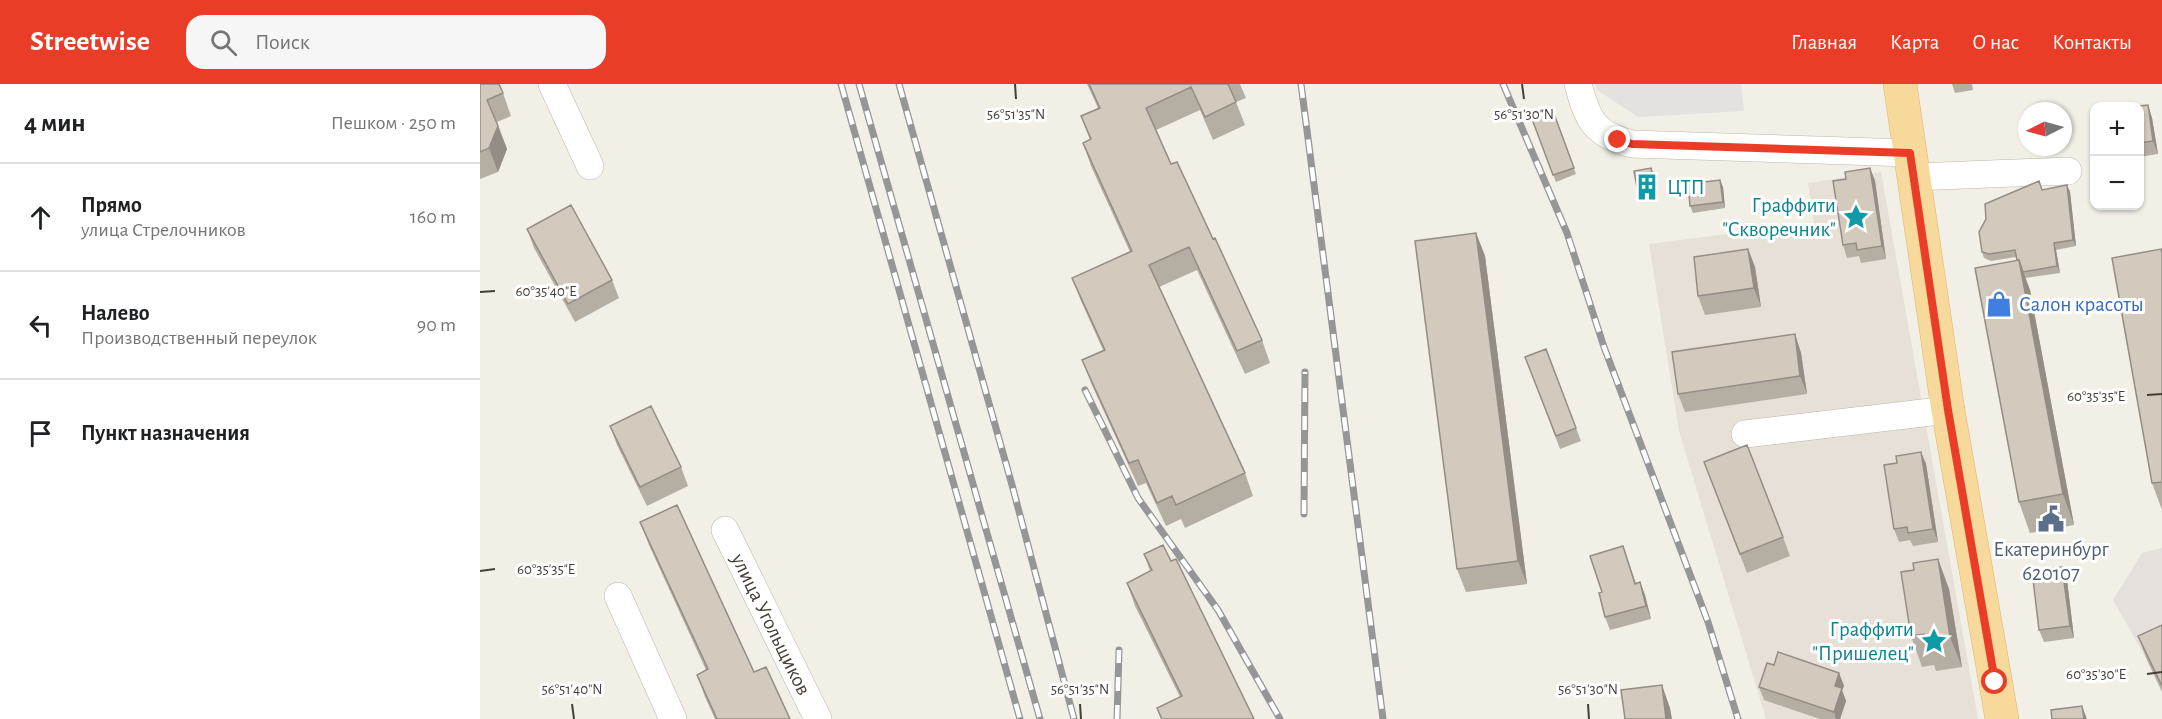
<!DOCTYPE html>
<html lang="ru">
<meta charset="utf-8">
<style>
:root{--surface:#fff;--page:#f6f6f6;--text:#202124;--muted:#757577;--line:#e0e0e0;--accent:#ea3d27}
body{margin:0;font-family:"Alegreya Sans",sans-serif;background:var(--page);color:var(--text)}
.controls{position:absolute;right:18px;top:18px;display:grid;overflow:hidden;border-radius:12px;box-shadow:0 2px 4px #0004}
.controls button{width:54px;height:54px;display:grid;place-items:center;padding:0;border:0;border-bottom:2px solid var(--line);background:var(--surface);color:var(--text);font:30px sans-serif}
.compass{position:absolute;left:1538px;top:18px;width:54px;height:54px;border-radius:50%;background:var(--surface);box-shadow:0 2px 4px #0004;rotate:264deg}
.stop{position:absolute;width:18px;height:18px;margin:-14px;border:4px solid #ea3d27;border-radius:50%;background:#fff}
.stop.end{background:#ea3d27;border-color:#fff;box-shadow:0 2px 6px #0008}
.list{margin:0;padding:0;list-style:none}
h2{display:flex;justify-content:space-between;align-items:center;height:78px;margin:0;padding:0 24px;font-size:26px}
h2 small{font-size:20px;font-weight:400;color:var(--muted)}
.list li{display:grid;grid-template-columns:39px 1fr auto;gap:18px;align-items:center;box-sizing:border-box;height:108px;padding:0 24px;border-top:2px solid var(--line)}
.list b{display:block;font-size:22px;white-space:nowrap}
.list p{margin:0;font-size:20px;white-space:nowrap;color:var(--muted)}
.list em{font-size:20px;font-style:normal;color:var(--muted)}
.icon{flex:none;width:33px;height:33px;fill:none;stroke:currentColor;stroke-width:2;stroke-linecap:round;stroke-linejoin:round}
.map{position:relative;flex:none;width:1682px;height:635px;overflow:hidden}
header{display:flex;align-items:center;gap:36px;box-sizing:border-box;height:84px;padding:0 30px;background:var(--accent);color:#fff}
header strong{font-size:28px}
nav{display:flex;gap:33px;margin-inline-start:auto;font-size:21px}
.search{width:420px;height:54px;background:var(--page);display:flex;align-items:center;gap:15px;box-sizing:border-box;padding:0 21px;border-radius:18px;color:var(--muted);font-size:22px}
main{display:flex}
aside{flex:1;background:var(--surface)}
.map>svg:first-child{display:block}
.residential{fill:#e6e0d6}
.industrial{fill:#e5e0dc}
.parking{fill:#e4e2df}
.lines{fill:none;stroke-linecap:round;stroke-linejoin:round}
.minor-casing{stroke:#bdb6ab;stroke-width:28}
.major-casing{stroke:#dbb66d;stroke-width:34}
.minor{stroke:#fff;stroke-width:27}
.major{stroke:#f7d99c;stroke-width:33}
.rail-casing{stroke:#969696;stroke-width:7}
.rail{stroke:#fff;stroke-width:4.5;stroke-dasharray:14;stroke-linecap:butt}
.wall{fill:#b5aea3}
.shaded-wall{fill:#948d85}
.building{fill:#d3cabe;stroke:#948d85;stroke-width:1.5}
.route{stroke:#ea3d27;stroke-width:8}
.ticks{fill:none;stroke:#453f37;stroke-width:2}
.labels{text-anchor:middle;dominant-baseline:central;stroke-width:6;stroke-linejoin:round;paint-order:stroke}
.culture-label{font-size:21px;fill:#0d838f;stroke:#fff;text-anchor:end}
.shop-label{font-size:21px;fill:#366cbe;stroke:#fff;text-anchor:start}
.service-label{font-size:21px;fill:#4e5e75;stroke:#fff}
.street-label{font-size:21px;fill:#453f37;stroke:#fff}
.ticks-label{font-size:15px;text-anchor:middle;fill:#453f37;stroke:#fff;stroke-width:6;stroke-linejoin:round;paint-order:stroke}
</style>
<header>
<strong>Streetwise</strong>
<div class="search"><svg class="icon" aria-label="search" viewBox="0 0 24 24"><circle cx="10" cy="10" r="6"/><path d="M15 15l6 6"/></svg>Поиск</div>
<nav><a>Главная</a><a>Карта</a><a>О нас</a><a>Контакты</a></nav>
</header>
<main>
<aside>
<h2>4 мин<small>Пешком · 250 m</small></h2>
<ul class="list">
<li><svg class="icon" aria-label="ahead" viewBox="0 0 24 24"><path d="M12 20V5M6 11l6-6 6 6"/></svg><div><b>Прямо</b><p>улица Стрелочников</p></div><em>160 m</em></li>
<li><svg class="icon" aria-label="left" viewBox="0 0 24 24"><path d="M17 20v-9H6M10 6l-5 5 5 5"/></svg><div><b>Налево</b><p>Производственный переулок</p></div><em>90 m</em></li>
<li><svg class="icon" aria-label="arrive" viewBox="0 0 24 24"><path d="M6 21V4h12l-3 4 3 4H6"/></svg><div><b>Пункт назначения</b></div></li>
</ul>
</aside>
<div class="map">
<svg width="1682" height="635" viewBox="0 0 1682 635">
<rect width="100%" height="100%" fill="#f2efe7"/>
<path class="residential" d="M1401,88L1498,635H1286L1199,347L1169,160L1334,139L1328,99Z"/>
<path class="industrial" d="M1682,464V608L1667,576L1633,516L1662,469Z"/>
<path class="parking" d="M1115,0H1261L1264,27L1158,33L1117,6Z"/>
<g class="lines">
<g class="minor-casing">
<g id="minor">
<path d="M72,0L110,82"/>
<path d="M1098,0C1108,37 1114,50 1152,60L1430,69"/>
<path d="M1434,93L1588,87"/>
<path d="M1265,350L1468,326"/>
<path id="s1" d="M245,446L338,635"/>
<path d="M138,512L193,635"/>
</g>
</g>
<g class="major-casing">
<path id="major" d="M1420,0L1468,326L1522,635"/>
</g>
<use href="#minor" class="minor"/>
<use href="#major" class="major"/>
<g class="rail-casing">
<path id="rail" d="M361,0L540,635
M379,0L560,635
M419,0L532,401L594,635
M821,0L903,635
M1023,0L1087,149L1124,263L1228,538L1258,635
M605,306L658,414L738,526L800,635
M824,430L825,288
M637,635L639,566"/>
</g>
<use href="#rail" class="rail"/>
</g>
<path class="wall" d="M0,0L23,9L31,32L17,38L27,65L18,88L0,95Z
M607,0H760L766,14L756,18L765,41L733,56L720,26L676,46L691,80L733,155L782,256L790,279L765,290L717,186L679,203L765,389L773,412L705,444L701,435L686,442L666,399L658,402L611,299L602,276L623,266L601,217L592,194L650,168L611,82L603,59L610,56L601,32L618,24Z
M1472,0H1492L1493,6L1475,9Z
M1668,21L1672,34L1678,70L1659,73V22Z
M1073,27L1096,90L1076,98L1052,35Z
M1390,84L1395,97L1406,175L1381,179L1379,172L1367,174L1363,161L1366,95Z
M1174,90L1178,112L1160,115L1158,109Z
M1587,101L1590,108L1596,162L1576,166L1580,189L1545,194L1550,206L1594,441L1550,449L1539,418L1536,173L1511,177L1504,174L1502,168L1562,106Z
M1243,103L1245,124L1213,129L1210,122Z
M47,145L132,196L139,214L95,238L54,164Z
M996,149L1005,172L1047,500L986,508L977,485Z
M1268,165L1275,183L1281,223L1225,231L1218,212Z
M1682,167V426L1672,399Z
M1315,250L1321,269L1327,310L1205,328L1198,310Z
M1066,265L1101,357L1080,365L1045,273Z
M130,342L201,383L208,402L167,422L137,361Z
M1441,368L1446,380L1458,458L1433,462L1430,456L1419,458L1414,445L1417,379Z
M1224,378L1303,453L1310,472L1267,489Z
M160,438L274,588L310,635H235L225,613L217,591L226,586L169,461Z
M1143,462L1156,499L1160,498L1165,511L1171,535L1130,546L1125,533L1122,508Z
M664,470L691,477L774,635H681L677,624L700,613L655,522L647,499L670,487Z
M1458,475L1469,505L1482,583L1456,587L1454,581L1442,583L1431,552L1434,486Z
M1582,483L1587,496L1594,554L1564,558L1559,546Z
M1682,541V608L1667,576L1658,552Z
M1294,581L1359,589L1364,602L1362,606L1366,617L1360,635H1340L1284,616L1279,603Z"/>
<path class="shaded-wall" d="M1668,21L1672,34L1678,70L1673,57Z
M18,42L27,65L18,88L9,64Z
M1171,84L1174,90L1178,112L1175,106Z
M1390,84L1395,97L1406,175L1402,162Z
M1240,96L1243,103L1245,124L1243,118Z
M1587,101L1590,108L1596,162L1593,156Z
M996,149L1005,172L1047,500L1038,477Z
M1574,159L1576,166L1580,189L1577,182Z
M1268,165L1275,183L1281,223L1274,204Z
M1539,176L1550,206L1594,441L1583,410Z
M1315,250L1321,269L1327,310L1320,292Z
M1441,368L1446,380L1458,458L1453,445Z
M1458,475L1469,505L1482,583L1470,553Z
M1582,483L1587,496L1594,554L1590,542Z
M1160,498L1165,511L1171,535L1166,522Z
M1359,589L1364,602L1362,606L1366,617L1360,635H1356L1354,628L1355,602Z
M1182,601L1190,624L1192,635H1186Z
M1602,622L1607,635H1604Z"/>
<path class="building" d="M0,0H19L23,9L7,16L18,42L9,64L0,68Z
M609,0H748L756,18L725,33L711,3L666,24L691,80L697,78L733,155L735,154L782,256L757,267L709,163L669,181L765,389L696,421L692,412L677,419L658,376L649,379L602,276L625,266L592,194L652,167L603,59L611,55L601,32L620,24Z
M1668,21L1673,57L1659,59V22Z
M1073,27L1094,84L1073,91L1052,35Z
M1171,84L1175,106L1158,109L1154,87Z
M1390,84L1402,162L1377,166L1376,159L1363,161L1353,97L1366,95L1365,88Z
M1240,96L1243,118L1210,122L1208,100Z
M1559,97L1562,106L1587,101L1593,156L1574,159L1577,182L1543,188L1539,176H1537L1535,166L1509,170L1502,168L1499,148L1506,135L1505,120Z
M91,121L132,196L88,220L47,145Z
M996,149L1038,477L977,485L935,157Z
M1268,165L1274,204L1218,212L1214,173Z
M1681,165L1682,169V398L1672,399L1632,174Z
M1539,176L1583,410L1539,418L1495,184Z
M1315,250L1320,292L1198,310L1192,268Z
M1066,265L1096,344L1076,352L1045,273Z
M171,322L201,383L160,403L130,342Z
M1267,361L1303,453L1260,470L1224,378Z
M1441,368L1453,445L1428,449L1427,443L1414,445L1404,381L1417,379L1416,372Z
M197,421L274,588L286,583L310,635H237L217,591L228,585L160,438Z
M683,461L691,477L696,475L774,635H682L677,624L702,612L647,499L672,486L664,470Z
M1143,462L1155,500L1160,498L1166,522L1125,533L1119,509L1122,508L1110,472Z
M1458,475L1470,553L1445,557L1444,550L1431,552L1421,488L1434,486L1433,479Z
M1582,483L1590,542L1559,546L1552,487Z
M1682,541V602L1658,552Z
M1298,568L1359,589L1355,602L1362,604L1354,628L1279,603L1287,579L1294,581Z
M1182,601L1186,635H1145L1141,606Z
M1602,622L1604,635H1572L1571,626Z"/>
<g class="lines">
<path class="route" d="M1138,56L1152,60L1430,69L1468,326L1515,598"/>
</g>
<path class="ticks" d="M535,0L536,15M1042,0L1044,15M0,208L15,207M1667,311L1682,310M0,487L15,485M1667,590L1682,588M92,620L94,635M600,620L601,635M1108,620L1109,635"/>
<defs>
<g id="building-bare" transform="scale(2.07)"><path d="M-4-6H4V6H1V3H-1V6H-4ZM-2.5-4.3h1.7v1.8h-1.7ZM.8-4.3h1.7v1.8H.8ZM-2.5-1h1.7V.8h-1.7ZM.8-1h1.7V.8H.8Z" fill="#0f9aa8" stroke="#fff" stroke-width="2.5" paint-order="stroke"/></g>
<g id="sight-bare" transform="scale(2.07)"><path d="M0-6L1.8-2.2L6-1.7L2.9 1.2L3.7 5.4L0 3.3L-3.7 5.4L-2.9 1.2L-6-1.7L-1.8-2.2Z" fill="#0f9aa8" stroke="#fff" stroke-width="2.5" paint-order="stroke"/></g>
<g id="shop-bare" transform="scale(2.07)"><path d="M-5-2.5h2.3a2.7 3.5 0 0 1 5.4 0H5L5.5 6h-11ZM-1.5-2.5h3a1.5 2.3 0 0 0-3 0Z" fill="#3f7fe0" stroke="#fff" stroke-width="2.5" paint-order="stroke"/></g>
<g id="civic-bare" transform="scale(2.07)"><path d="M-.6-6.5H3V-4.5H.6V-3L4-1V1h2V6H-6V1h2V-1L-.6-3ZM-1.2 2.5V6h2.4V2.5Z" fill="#5c6f8a" stroke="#fff" stroke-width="2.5" paint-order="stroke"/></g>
</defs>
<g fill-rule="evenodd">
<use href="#building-bare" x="1167" y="103"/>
<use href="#sight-bare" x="1376" y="133"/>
<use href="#shop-bare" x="1519" y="220"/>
<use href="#civic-bare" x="1571" y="435"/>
<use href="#sight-bare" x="1454" y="557"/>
</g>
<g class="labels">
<g class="culture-label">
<text x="1187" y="103" text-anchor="start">ЦТП</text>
<text x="1356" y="121">Граффити<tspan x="1356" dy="24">"Скворечник"</tspan></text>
<text x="1434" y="545">Граффити<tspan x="1434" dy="24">"Пришелец"</tspan></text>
</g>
<g class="shop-label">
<text x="1539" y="220">Салон красоты</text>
</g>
<g class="service-label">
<text x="1571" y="465">Екатеринбург<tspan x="1571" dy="24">620107</tspan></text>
</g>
<g class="street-label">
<text stroke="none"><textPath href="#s1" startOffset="105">улица Угольщиков</textPath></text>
</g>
</g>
<g class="ticks-label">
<text x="536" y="35">56°51'35"N</text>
<text x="1044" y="35">56°51'30"N</text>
<text x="66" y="212">60°35'40"E</text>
<text x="1616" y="317">60°35'35"E</text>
<text x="66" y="490">60°35'35"E</text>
<text x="1616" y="595">60°35'30"E</text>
<text x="92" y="610">56°51'40"N</text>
<text x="600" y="610">56°51'35"N</text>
<text x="1108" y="610">56°51'30"N</text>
</g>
</svg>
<div class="controls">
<button>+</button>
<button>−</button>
</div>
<svg class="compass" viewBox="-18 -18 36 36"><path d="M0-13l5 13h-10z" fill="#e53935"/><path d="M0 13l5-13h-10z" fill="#757577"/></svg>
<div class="stop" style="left:1515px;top:598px"></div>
<div class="stop end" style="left:1138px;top:56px"></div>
</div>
</main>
